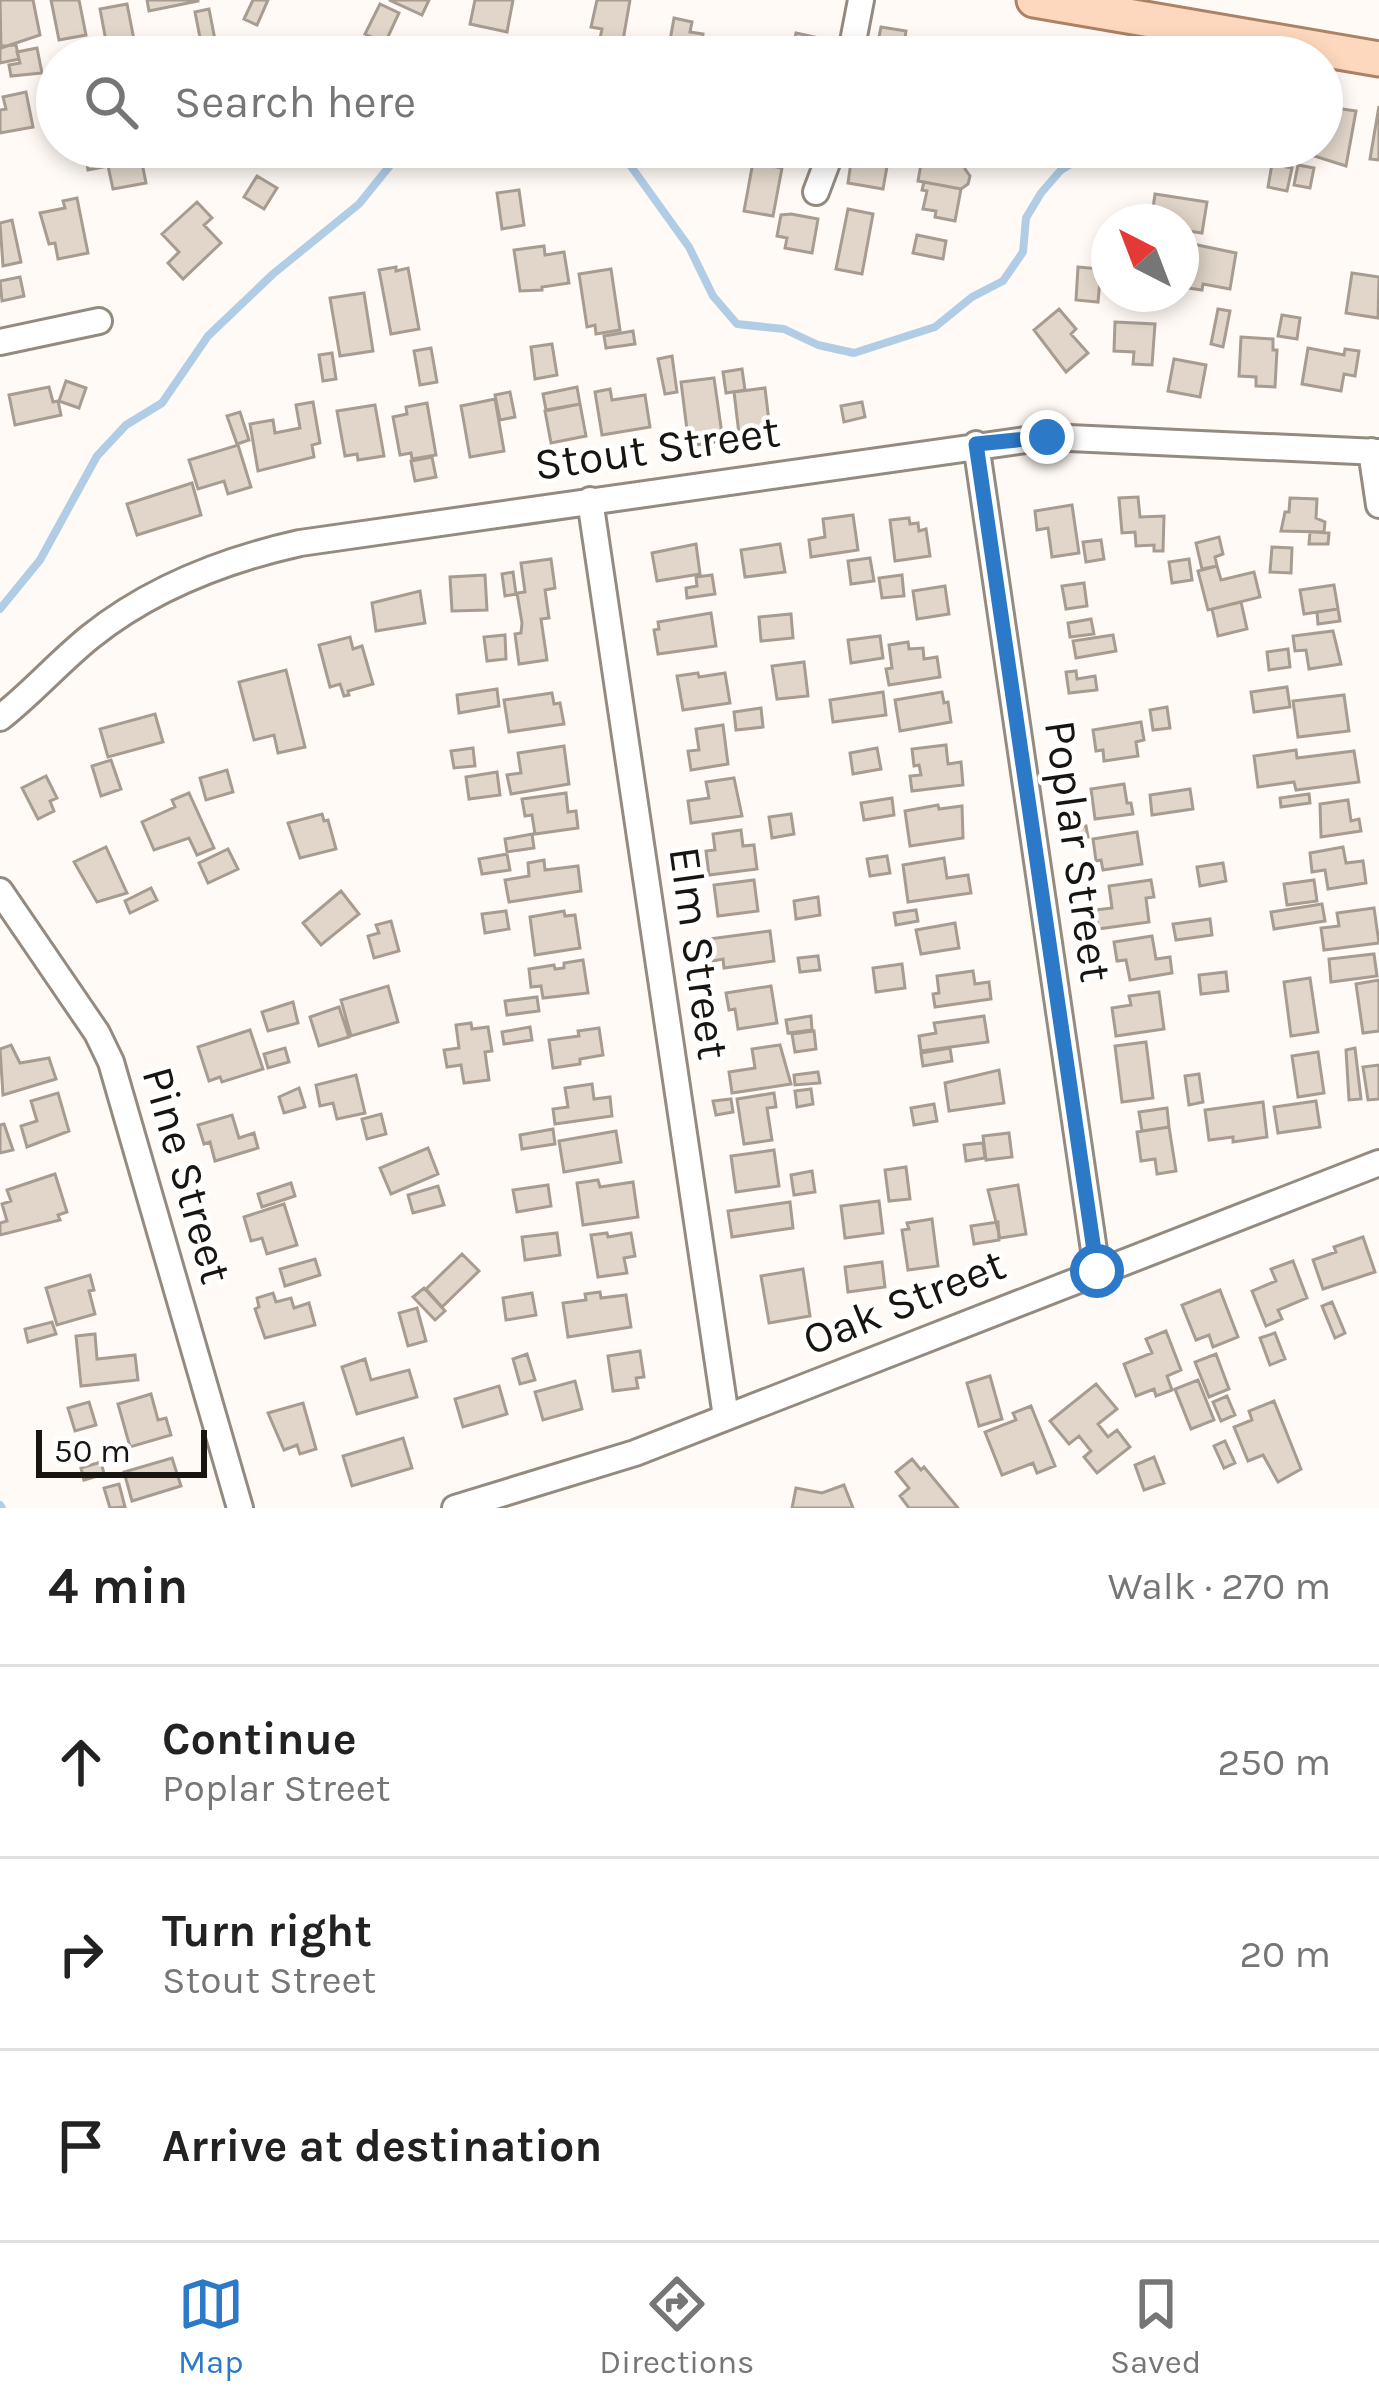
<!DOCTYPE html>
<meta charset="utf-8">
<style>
:root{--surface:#fff;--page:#f6f6f6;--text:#222;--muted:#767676;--line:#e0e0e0;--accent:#2c79c8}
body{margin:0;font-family:Karla,sans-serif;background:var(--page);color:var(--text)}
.compass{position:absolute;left:1091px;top:204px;width:108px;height:108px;border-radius:50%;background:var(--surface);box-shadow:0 6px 18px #0003;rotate:318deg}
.scale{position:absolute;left:36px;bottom:30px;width:171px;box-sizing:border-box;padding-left:12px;border:6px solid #181410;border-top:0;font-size:33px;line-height:42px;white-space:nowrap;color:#181410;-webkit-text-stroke:9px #fff;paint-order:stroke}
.stop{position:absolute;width:36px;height:36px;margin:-27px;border:9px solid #2c79c8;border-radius:50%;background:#fff}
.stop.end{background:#2c79c8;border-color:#fff;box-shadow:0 3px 12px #0008}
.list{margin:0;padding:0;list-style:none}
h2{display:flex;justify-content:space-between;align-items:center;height:156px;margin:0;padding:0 48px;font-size:51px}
h2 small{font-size:39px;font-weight:400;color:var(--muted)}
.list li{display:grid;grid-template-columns:78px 1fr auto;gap:36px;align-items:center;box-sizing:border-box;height:192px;padding:0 48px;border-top:3px solid var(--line)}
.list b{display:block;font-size:45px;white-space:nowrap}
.list p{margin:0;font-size:39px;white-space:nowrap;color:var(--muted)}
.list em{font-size:39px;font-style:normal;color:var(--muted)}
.icon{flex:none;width:66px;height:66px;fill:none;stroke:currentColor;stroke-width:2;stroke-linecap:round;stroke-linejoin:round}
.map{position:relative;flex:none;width:1379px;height:1508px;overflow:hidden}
.search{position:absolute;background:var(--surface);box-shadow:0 6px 18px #0003;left:36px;right:36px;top:36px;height:132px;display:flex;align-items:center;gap:30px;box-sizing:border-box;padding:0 42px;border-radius:66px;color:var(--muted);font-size:45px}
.sheet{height:732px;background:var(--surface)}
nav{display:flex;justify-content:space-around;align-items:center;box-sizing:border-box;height:168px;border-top:3px solid var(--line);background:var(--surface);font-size:33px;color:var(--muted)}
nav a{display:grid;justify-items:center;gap:6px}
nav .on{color:var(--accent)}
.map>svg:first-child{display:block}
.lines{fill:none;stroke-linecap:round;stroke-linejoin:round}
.stream{stroke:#b1cde6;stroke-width:8}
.building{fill:#e2d6ca;stroke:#a89c91;stroke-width:3}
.minor-casing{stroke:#958a7f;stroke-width:30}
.major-casing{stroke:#ac8265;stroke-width:39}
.minor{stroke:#fff;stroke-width:24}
.major{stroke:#fdd8be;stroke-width:33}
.route{stroke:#2c79c8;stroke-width:15}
.labels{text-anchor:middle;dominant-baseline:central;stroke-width:9;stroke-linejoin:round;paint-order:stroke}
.street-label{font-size:45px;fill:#181410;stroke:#fff}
</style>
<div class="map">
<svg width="1379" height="1508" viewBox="0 0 1379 1508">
<rect width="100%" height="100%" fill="#fffaf5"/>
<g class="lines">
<path class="stream" d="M1119,49L1122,57
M617,147L689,247L713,296L737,324L784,329L818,345L854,353L935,327L972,297L1003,281L1023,252L1026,218L1041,193L1061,170L1098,147
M0,609L40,560L97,456L126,425L162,403L208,336L273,274L359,204L405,147
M0,1505L2,1508"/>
</g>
<path class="building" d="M0,0H33L40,35L1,48Z
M51,0H79L86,35L59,40Z
M147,0H198V1L149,11Z
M253,0H268L257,25L244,19Z
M389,0H429L422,15Z
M475,0H513L507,32L470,24Z
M597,0H630L621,52L598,48L602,29L591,27Z
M127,4L137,55L109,57L100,9Z
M380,4L399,13L385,43L365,34Z
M209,9L217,50L203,53L195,12Z
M674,18L692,22L690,32L703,34L699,57H667Z
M881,27L906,31L902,57H875Z
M796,33L837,42L834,57H779L780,50L788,51L789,47H793Z
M16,45L19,59L0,63V46Z
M37,48L42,73L11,76L9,65L20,63L17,52Z
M26,92L33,127L0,133V110L6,109L3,97Z
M1322,106L1356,111L1346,166L1311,155L1312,147H1322Z
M1379,106V160L1370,159Z
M84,147H117L119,152L139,148L146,183L113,189L108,166L88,170Z
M924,147L969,148L965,169L970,176L968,184L961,189L918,181Z
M852,155L888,161L883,189L848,183Z
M753,162L782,168L773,216L744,211Z
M1272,164L1292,168L1287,191L1268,187Z
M1298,165L1314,168L1310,188L1294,185Z
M257,176L277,188L264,209L244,197Z
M924,182L961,189L955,221L935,217L936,211L923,209L927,191L922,190Z
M519,190L524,225L502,229L497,193Z
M1155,194L1207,202L1202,233L1181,230V222H1151Z
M77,198L88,253L58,259L55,243L49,244L40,213L65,208L63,201Z
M197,202L212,218L204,225L221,243L183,279L168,263L179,252L162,234Z
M848,209L873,214L862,274L836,269Z
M791,214L818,219L812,253L785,248L787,238L777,236L781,215Z
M12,220L21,262L3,266L0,223Z
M917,235L946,241L943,259L913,253Z
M1183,242L1236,253L1230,289L1203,284L1202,290L1181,287Z
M544,246L545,255L564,252L569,283L542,287V290L520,291L514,250Z
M396,267V271L408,268L419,329L391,334L379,270Z
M1078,267L1101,269L1098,302L1076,300Z
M611,269L620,330L596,334L595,325L587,327L579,274Z
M1352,273L1379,277L1378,318L1346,313Z
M20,277L24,296L2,301L0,281Z
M364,293L373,351L340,356L330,298Z
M1059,309L1076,329L1071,334L1088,353L1066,372L1034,330Z
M1218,309L1230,311L1223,347L1211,344Z
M1282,315L1300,318L1297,339L1278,336Z
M1115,322L1155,324L1152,365L1133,364L1134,352L1114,351Z
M633,331L635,344L606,348L604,336Z
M1241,337L1273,339V350H1277L1275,387L1256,386V377L1239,376Z
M552,344L557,375L535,379L531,347Z
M431,348L437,382L420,385L414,351Z
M1308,348L1344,355L1345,349L1359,351L1355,376L1344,374L1341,391L1302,384Z
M332,353L336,379L323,381L319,355Z
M672,356L677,392L665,394L658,359Z
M1174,359L1206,365L1200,397L1168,391Z
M742,369L745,390L726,393L723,372Z
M714,378L723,441L689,446L681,382Z
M66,381L86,388L79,408L59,401Z
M49,387L53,402L58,401L61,415L15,425L9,395Z
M577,387L580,404L546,410L543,394Z
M765,388L770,430L739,434L734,392Z
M610,389L612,400L645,395L650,427L602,435L595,392Z
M510,392L515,417L500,420L495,395Z
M495,399L504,451L470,457L461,406Z
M313,402L320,443L312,445L314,457L258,471L250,424L273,420L275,433L300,428L296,405Z
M862,402L865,417L844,422L841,406Z
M427,403L436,455L412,459L411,453L400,455L393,417L407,414L406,407Z
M580,404L586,436L551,443L545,411Z
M375,405L384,456L358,460L357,454L345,456L337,411Z
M240,412L249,440L237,444L227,416Z
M238,445L251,487L228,494L224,481L198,489L189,460Z
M432,457L436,477L415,481L411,461Z
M192,483L201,515L137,535L127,504Z
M1138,497L1140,517L1164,516L1163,551H1154V545L1136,546L1135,532L1122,533L1119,498Z
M1290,498L1317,499L1316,518L1325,522L1324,532L1281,531L1285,512H1289Z
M1072,505L1079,553L1052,557L1048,528L1037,530L1035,511Z
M853,515L858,550L811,557L809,540L825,537L823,519Z
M909,518L910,524L918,523L919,531L926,529L930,556L895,561L890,520Z
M1310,532L1329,533L1328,544H1309Z
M1219,537L1223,554L1215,557L1217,566L1202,569L1196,543Z
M1101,540L1104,559L1086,562L1083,542Z
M696,544L700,574L657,581L652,553Z
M780,544L785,572L745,577L741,550Z
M1272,547L1292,548L1291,573L1270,572Z
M870,558L874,581L851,584L848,561Z
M551,559L555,588L545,590L549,618L541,619L547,660L519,664L515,634L521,633L522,623L517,593L525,592L521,563Z
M1189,559L1192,580L1172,583L1169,562Z
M1217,566L1221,580L1254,572L1260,597L1208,610L1198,571Z
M513,572L516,594L505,596L502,574Z
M485,575L487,610L452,611L450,577Z
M712,575L715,594L687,598L686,588L697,586L696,577Z
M902,575L904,596L882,598L879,578Z
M1084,583L1087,606L1066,609L1062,586Z
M1334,585L1338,609L1304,614L1300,590Z
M945,586L949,614L917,619L913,591Z
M420,591L425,623L376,631L372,603Z
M1241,602L1247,629L1218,636L1212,609Z
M1338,609L1340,621L1318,624L1317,612Z
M711,613L716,646L658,654L654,630L659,629L658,622Z
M791,614L793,638L761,641L759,617Z
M1091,619L1094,634L1070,637L1068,623Z
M1333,631L1341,664L1309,669L1306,650L1295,651L1293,636Z
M505,635L506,659L487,661L484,637Z
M1113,635L1116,651L1076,658L1073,641Z
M880,636L883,658L851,663L848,640Z
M350,637L353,649L362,646L373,684L348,691L349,695L344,696L340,684L330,687L319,645Z
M908,642L909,649L923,648L924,659L937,657L940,677L889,685L886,669L892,668L889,645Z
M1288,649L1290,667L1269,670L1267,652Z
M804,662L808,696L777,699L772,666Z
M286,670L305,747L278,753L274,735L254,740L239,682Z
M1076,671L1077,679L1095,676L1097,690L1069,693L1066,672Z
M698,673L699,677L725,673L730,703L683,710L677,676Z
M1287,687L1290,707L1254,712L1251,692Z
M497,689L499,706L459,713L457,695Z
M883,692L886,715L833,722L830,700Z
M942,692L944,703L948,702L951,722L900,731L895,700Z
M552,693L554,704L560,703L564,724L509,732L504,700Z
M1344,695L1349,731L1298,737L1293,701Z
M1167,707L1170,728L1153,730L1150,710Z
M761,708L763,727L736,730L734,712Z
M155,714L163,742L108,757L100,729Z
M1141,722L1144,740L1136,742L1138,756L1104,761L1103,750L1096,751L1093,730Z
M723,725L728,764L691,770L688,751L699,750L696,729Z
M946,745L948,764L961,762L963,785L912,791L910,776L921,775L919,765L914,766L912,749Z
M564,746L569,784L511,794L507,775L521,773L518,753Z
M473,748L475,766L454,768L451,751Z
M877,748L881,769L853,774L850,753Z
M1296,750L1297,758L1354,751L1359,782L1296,790L1294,782L1258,787L1254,756Z
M111,760L121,789L101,796L92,766Z
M227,770L233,792L206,800L200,778Z
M497,772L500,795L469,799L466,777Z
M46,776L57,798L50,801L54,811L38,819L22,788Z
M734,778L742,816L691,823L688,801L709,798L706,782Z
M1124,784L1127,803H1131L1133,814L1095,819L1091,789Z
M1190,789L1193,809L1152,815L1150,795Z
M189,793L214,848L197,855L189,838L154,850L142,822L175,807L172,800Z
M566,793L568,812L576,811L578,828L535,834L532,815L525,816L522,799Z
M1309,794L1310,803L1281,807L1280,798Z
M892,798L894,815L864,820L861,803Z
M1348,800L1351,821L1359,819L1361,831L1321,837L1320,804Z
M938,805L939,809L962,806L963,838L910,846L905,811Z
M322,814L324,821L328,820L336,849L300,858L288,823Z
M791,814L794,834L772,838L769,817Z
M1086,826L1088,837L1069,840L1067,829Z
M741,830L743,846L754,845L757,869L709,875L706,851L715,850L713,834Z
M1137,832L1142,864L1103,870L1101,860L1096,861L1093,839Z
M532,834L534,848L507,852L505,839Z
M106,847L127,893L97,902L74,862Z
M1343,847L1346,863L1363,861L1366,883L1328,889L1325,870L1312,872L1310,853Z
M228,849L238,869L208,883L199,863Z
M507,854L510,870L482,874L479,859Z
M887,856L890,873L870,876L867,859Z
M944,858L947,878L968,875L971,893L908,902L903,865Z
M544,860L545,870L578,866L581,891L509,902L505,880L529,876L528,863Z
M1223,863L1226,881L1200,886L1197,867Z
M754,880L758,911L718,916L714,885Z
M1151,880L1154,897L1146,898L1149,922L1098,929L1095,910L1112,908L1109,886Z
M1314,880L1317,901L1287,905L1284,884Z
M151,888L157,900L130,913L125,901Z
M341,891L359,914L321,945L303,923Z
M818,897L820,915L796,919L794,901Z
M1322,904L1325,921L1274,929L1271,912Z
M1374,908L1379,943L1324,950L1321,928L1339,926L1337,913Z
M916,910L918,921L896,925L894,913Z
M506,911L509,929L485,933L482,914Z
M564,911L565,916L575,915L580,948L535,955L530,917Z
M1210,919L1212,935L1176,940L1173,924Z
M391,921L399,951L374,958L368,936L379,933L376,925Z
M955,923L959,948L921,954L916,930Z
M770,931L774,961L724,968L723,959L713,961L709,939Z
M1152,936L1156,959L1170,957L1172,973L1130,980L1126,960L1117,961L1114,942Z
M1374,954L1377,976L1331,982L1329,959Z
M818,956L820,970L800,972L798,958Z
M583,960L588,993L543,998L541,986L531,987L529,969L554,965L555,969L564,968V963Z
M902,964L905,988L876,992L873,968Z
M973,971L975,984L989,982L991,999L935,1007L933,994L939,993L937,976Z
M1226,972L1228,991L1201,994L1199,975Z
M1310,978L1318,1032L1291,1036L1284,982Z
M1379,980V1031L1363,1033L1356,984Z
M388,986L398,1022L351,1036L341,1000Z
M771,986L777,1023L738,1029L735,1009L729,1010L726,993Z
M1159,992L1164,1029L1116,1036L1112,1008L1131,1005L1129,996Z
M537,997L539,1011L507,1015L505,1001Z
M293,1002L298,1023L268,1031L262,1012Z
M339,1007L349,1037L319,1046L310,1017Z
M811,1016L812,1030L788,1033L786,1020Z
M984,1016L988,1042L921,1051L919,1036L936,1033L934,1023Z
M471,1023L472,1029L488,1027L492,1051L485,1052L489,1080L464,1083L461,1065L447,1067L444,1050L459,1048L456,1025Z
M530,1027L532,1040L504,1044L502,1032Z
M599,1028L603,1055L580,1059V1064L553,1068L549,1040L579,1036L578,1031Z
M250,1030L263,1069L222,1082L220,1077L209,1081L198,1047Z
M814,1031L816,1049L795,1052L792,1034Z
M1146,1042L1153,1098L1122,1102L1115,1046Z
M11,1045L20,1063L49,1058L56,1079L3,1095L0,1049Z
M780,1045L791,1084L732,1093L729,1072L755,1068L752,1049Z
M285,1048L289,1062L268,1068L264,1054Z
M950,1048L952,1061L923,1066L921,1053Z
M1355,1048L1361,1099L1349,1100L1346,1050Z
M1318,1052L1324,1093L1298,1097L1292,1056Z
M1379,1065V1099L1368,1100L1363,1067Z
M999,1070L1004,1103L949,1111L945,1083Z
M818,1072L820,1083L795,1085L794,1075Z
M1199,1074L1203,1102L1189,1105L1185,1076Z
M356,1075L365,1113L337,1119L333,1103L320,1106L316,1085Z
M592,1084L594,1099L610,1097L612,1116L555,1124L553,1109L568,1107L565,1088Z
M299,1088L305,1107L284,1113L279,1097Z
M811,1089L813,1104L797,1107L795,1091Z
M58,1093L69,1131L27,1147L21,1126L37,1121L31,1101Z
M774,1093L776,1107L767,1108L772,1140L744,1144L737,1099Z
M731,1099L733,1112L716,1115L713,1101Z
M1316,1101L1320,1127L1278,1133L1274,1107Z
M1263,1102L1267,1137L1233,1142V1137L1209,1140L1205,1110Z
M934,1104L937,1121L914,1125L911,1108Z
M1167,1108L1169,1127L1142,1131L1139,1112Z
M381,1114L386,1134L367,1139L362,1119Z
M232,1115L239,1138L254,1133L258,1148L215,1161L210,1142L204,1144L198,1125Z
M4,1124L13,1150L0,1153V1125Z
M1169,1127L1176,1171L1157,1174L1155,1159L1141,1161L1137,1132Z
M553,1129L555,1144L522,1149L520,1135Z
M616,1131L621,1162L564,1172L559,1141Z
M1009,1133L1012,1157L986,1160L983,1136Z
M983,1143L985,1158L966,1161L964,1145Z
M428,1148L438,1174L391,1194L380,1168Z
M774,1150L779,1186L736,1192L731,1156Z
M906,1167L910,1199L889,1201L885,1170Z
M812,1171L815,1192L794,1195L791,1175Z
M55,1174L67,1212L58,1215L60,1220L0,1235V1223L7,1221L2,1204L11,1201L7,1190Z
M598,1180L600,1187L633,1182L638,1217L583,1225L577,1183Z
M291,1183L295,1196L262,1207L258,1194Z
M548,1185L551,1206L517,1212L513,1190Z
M1018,1185L1026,1234L1000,1238L988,1190Z
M438,1186L444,1205L413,1213L408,1195Z
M879,1201L883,1233L845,1238L841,1206Z
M790,1202L793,1228L732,1237L728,1211Z
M284,1204L297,1245L267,1254L262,1238L251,1241L244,1217Z
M932,1219L938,1266L908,1270L902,1230L909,1229L907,1223Z
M998,1222L999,1240L974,1244L971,1226Z
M557,1233L560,1255L525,1260L522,1237Z
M607,1233L608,1237L631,1233L635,1256L624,1258L627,1273L598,1277L591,1235Z
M1363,1237L1375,1272L1323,1289L1313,1260L1336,1252L1334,1247Z
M462,1254L479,1271L442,1307L426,1289Z
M315,1259L320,1275L285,1286L280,1269Z
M1293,1261L1307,1298L1278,1310L1282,1319L1266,1326L1252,1291L1276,1281L1271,1269Z
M882,1262L885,1287L848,1292L845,1267Z
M803,1269L810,1316L769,1323L761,1276Z
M90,1275L94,1290L89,1291L95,1314L57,1325L46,1288Z
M424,1288L445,1311L435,1320L413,1297Z
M1220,1290L1238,1337L1213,1347L1209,1335L1196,1340L1182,1305Z
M600,1292L601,1298L626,1295L631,1327L568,1337L563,1303L586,1300L585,1294Z
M273,1293L276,1302L291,1298L294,1308L309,1303L315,1325L265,1338L255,1309L259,1307L257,1298Z
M532,1293L536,1315L506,1320L503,1298Z
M1332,1302L1345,1333L1335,1338L1322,1306Z
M417,1308L426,1341L408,1346L399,1313Z
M52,1322L56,1334L28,1342L25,1329Z
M1166,1331L1181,1370L1167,1376L1172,1390L1156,1396L1154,1389L1136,1396L1124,1364L1152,1353L1146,1339Z
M1275,1333L1285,1359L1270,1365L1260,1338Z
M95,1334L97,1359L135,1355L138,1380L81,1386L76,1336Z
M640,1351L644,1377L636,1378L638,1388L613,1391L608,1356Z
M527,1354L535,1380L520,1384L513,1359Z
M1216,1354L1229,1389L1209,1397L1195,1362Z
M365,1359L371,1380L409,1370L417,1397L357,1414L342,1367Z
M990,1376L1002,1419L979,1426L967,1383Z
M1198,1380L1214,1420L1191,1429L1175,1389Z
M575,1381L582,1409L543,1420L535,1392Z
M1096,1384L1117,1409L1098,1424L1108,1437L1117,1430L1130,1447L1097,1473L1084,1457L1091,1451L1079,1436L1069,1444L1050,1421Z
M499,1386L507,1414L463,1427L455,1399Z
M151,1394L158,1420L166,1418L171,1435L130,1447L118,1404Z
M1227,1396L1235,1415L1221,1421L1213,1402Z
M1274,1401L1301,1469L1278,1482L1263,1455L1248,1461L1234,1427L1252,1420L1249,1411Z
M89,1402L96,1425L75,1431L68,1408Z
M303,1403L316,1449L300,1454L297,1445L284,1450L268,1413Z
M1031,1406L1055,1466L1037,1473L1033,1463L1002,1475L985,1432L1016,1420L1013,1413Z
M403,1438L412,1468L352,1486L343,1456Z
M1225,1441L1235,1463L1224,1468L1214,1446Z
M1154,1457L1164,1483L1144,1490L1135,1465Z
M172,1458L181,1486L132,1501L124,1472Z
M912,1459L921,1470L924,1467L958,1508H909L900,1496L909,1488L896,1472Z
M101,1462L104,1474L84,1480L81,1468Z
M119,1484L125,1507L110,1508L104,1488Z
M844,1485L853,1508H792L796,1488L822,1493Z"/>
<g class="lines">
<g class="minor-casing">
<path id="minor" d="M850,57L861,0
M816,192L833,147
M0,342L99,321
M976,444L1097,1271
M1371,451L1379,505
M590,500L726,1417
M0,718C32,693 58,663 90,637C151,588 224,560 300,543L1047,437L1379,452
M0,891L97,1033L111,1062L240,1508
M455,1508L635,1453L1379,1163"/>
</g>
<g class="major-casing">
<path id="major" d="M1034,0L1379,59"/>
</g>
<use href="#minor" class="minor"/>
<use href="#major" class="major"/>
</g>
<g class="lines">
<path class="route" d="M1047,437L976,444L1097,1271"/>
</g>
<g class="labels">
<g class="street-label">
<text transform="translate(657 448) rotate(-8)">Stout Street</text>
<text transform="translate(1078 851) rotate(82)">Poplar Street</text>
<text transform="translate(699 953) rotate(82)">Elm Street</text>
<text transform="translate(187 1175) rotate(74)">Pine Street</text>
<text transform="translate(904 1302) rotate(-22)">Oak Street</text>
</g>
</g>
</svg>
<svg class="compass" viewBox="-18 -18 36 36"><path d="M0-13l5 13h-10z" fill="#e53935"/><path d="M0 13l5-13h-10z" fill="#767676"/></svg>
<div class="scale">50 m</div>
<div class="stop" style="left:1097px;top:1271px"></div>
<div class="stop end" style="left:1047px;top:437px"></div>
<div class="search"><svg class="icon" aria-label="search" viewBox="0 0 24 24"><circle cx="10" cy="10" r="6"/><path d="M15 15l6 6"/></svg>Search here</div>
</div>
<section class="sheet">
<h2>4 min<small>Walk · 270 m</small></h2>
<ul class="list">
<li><svg class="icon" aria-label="ahead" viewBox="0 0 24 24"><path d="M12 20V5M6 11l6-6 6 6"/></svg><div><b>Continue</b><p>Poplar Street</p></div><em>250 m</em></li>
<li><svg class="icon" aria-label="right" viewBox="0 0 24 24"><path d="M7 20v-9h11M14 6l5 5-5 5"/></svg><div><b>Turn right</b><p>Stout Street</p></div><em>20 m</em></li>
<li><svg class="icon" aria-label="arrive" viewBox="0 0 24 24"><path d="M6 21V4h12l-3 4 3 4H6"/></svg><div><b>Arrive at destination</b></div></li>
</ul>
</section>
<nav>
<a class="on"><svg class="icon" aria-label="map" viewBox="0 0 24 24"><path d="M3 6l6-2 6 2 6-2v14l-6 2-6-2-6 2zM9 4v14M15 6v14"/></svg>Map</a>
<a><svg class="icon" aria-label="directions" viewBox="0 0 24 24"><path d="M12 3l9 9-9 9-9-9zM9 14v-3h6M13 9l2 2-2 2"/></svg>Directions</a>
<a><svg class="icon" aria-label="saved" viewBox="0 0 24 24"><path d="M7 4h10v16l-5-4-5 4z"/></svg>Saved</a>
</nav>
